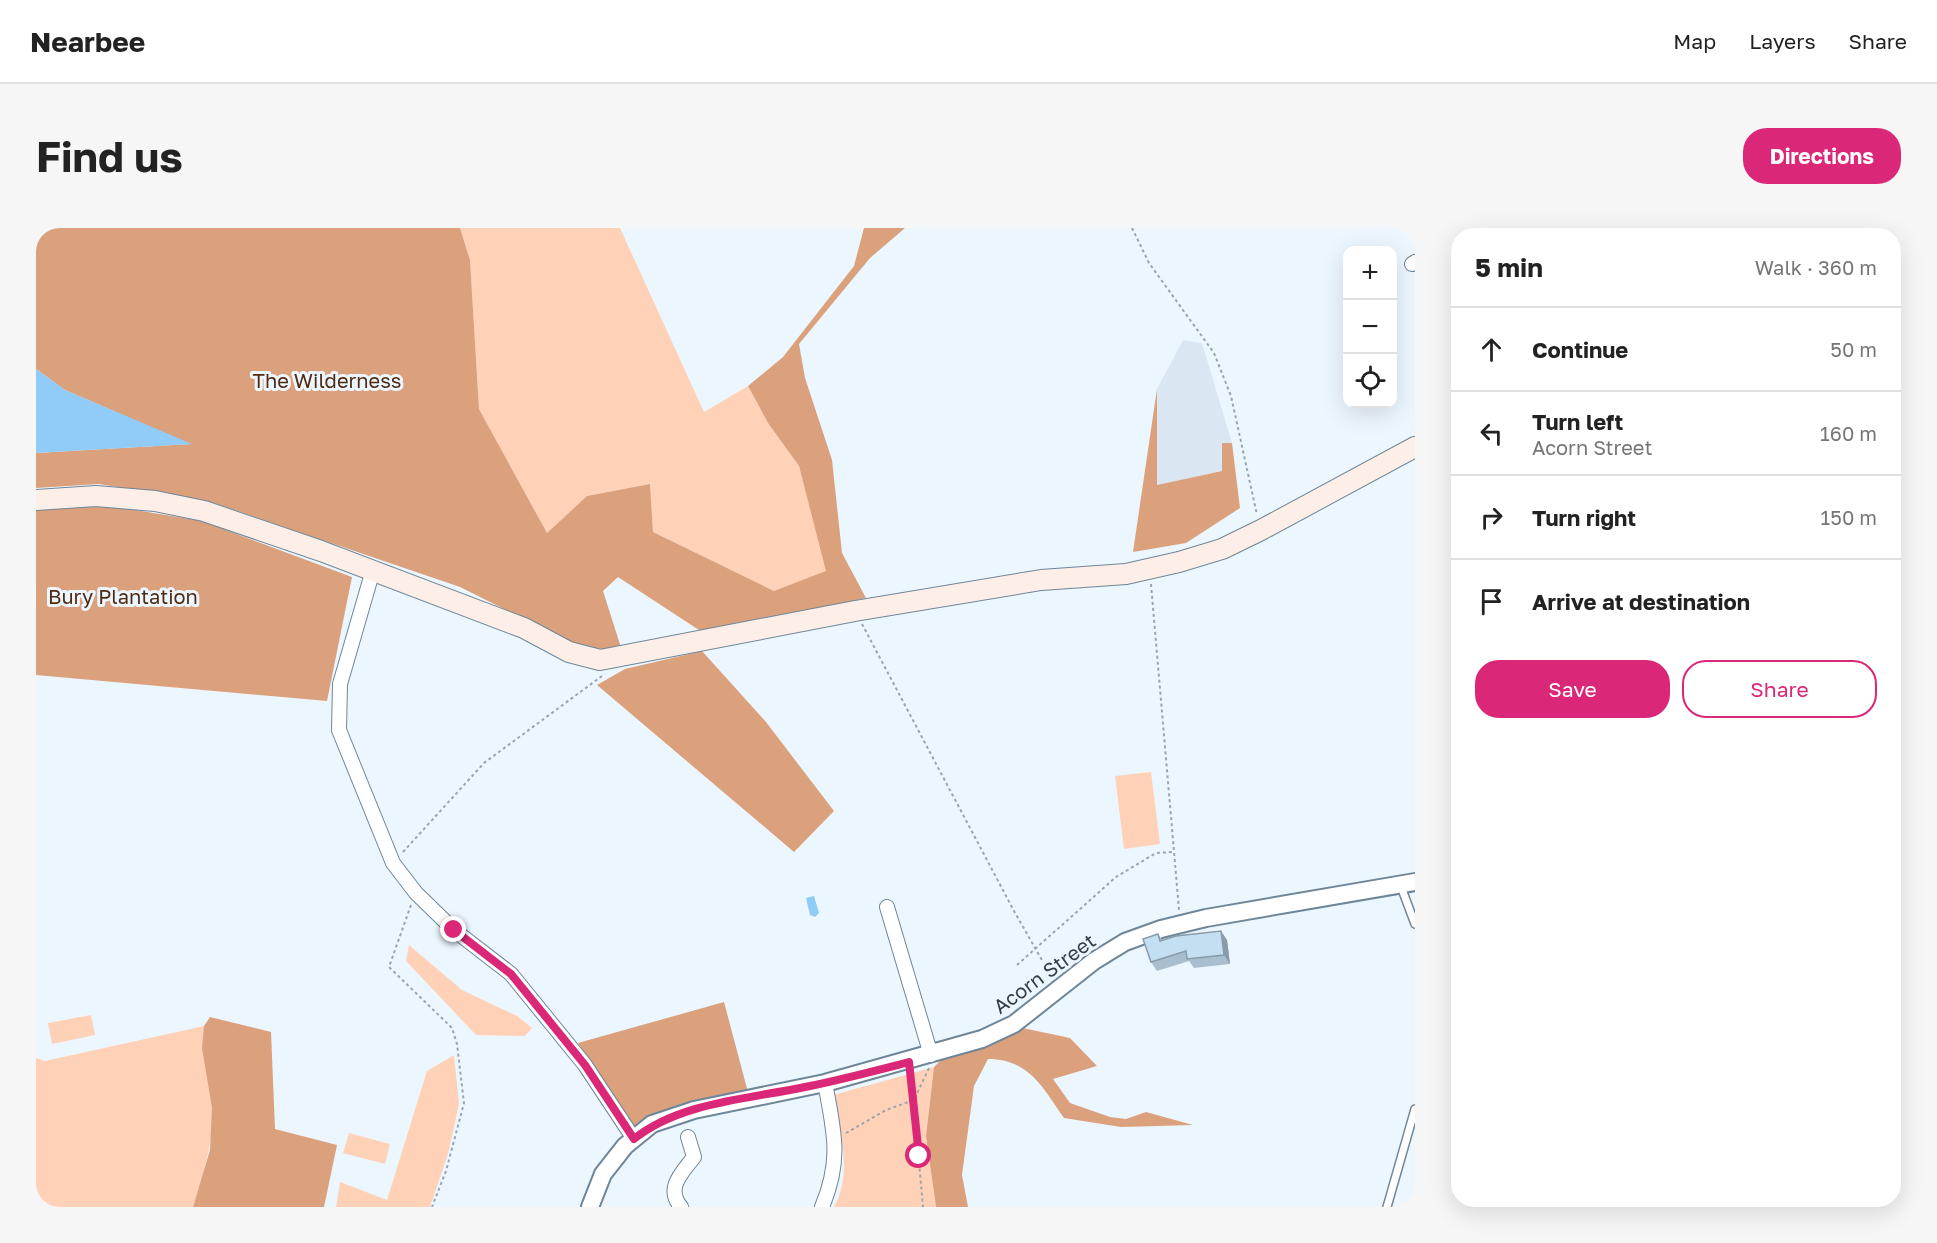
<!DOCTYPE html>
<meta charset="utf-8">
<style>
:root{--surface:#fff;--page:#f6f6f6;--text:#222;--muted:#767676;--line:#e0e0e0;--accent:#db2777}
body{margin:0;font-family:"Golos Text",sans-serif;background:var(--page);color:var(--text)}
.controls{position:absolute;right:18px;top:18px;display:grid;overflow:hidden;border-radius:12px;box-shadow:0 6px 24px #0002}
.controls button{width:54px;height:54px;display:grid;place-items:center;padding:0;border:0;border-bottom:2px solid var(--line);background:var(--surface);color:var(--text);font:30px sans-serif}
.stop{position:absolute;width:18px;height:18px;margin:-14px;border:4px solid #db2777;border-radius:50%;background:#fff}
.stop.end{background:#db2777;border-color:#fff;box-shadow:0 2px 6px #0008}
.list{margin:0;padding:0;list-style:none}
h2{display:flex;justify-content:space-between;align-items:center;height:78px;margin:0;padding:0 24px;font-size:26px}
h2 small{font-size:20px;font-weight:400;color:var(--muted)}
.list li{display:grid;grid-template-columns:39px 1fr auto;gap:18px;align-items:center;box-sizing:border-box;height:84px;padding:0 24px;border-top:2px solid var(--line)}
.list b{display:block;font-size:22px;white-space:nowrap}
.list p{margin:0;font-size:20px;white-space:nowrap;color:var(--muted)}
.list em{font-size:20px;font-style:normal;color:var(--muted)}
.actions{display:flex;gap:12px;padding:18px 24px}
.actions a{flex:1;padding:14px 0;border:2px solid var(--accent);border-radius:24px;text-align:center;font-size:21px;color:var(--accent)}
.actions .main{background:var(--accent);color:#fff}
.icon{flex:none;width:33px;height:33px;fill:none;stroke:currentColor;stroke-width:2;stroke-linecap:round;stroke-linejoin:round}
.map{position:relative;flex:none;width:1379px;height:979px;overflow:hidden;border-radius:24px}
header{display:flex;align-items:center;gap:36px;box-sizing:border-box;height:84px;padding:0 30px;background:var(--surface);border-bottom:2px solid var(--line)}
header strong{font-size:28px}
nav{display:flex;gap:33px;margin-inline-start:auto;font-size:21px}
.intro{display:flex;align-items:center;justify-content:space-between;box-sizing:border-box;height:144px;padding:0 36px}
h1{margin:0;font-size:42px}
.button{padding:15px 27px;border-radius:24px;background:var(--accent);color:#fff;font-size:21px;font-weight:700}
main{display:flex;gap:36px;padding:0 36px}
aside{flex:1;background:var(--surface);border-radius:24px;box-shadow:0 6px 24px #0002}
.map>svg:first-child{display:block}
.built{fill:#dae7f2}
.green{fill:#ffd2b8}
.forest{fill:#dba07c}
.water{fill:#91cbf7}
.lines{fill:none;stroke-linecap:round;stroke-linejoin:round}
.service-casing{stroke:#6e8699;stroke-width:10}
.minor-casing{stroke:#6e8699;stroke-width:16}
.tertiary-casing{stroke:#6e8699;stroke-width:20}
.secondary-casing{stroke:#6e8699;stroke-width:22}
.path{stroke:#9aa4ac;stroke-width:2;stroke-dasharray:3 3;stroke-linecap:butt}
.service{stroke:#fff;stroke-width:7}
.minor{stroke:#fff;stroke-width:14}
.tertiary{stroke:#fff;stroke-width:16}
.secondary{stroke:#fdefe7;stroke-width:20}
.wall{fill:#a9bfd0}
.shaded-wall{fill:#899ba9}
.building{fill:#c4def2;stroke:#899ba9;stroke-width:1.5}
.route{stroke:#db2777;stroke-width:8}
.labels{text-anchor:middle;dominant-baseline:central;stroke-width:6;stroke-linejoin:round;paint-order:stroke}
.park-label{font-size:20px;fill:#512a0f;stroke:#ecf6ff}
.street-label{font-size:20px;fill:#343e46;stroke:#ecf6ff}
</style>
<header>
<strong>Nearbee</strong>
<nav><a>Map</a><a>Layers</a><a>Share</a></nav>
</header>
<div class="intro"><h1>Find us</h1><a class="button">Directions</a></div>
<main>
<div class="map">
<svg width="1379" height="979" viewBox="0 0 1379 979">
<rect width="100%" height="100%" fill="#ecf6ff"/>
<path class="built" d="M1147,112L1166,115L1196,215L1186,216V243L1121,257V161Z"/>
<path class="green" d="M424,0H584L668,184L712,158L732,195L763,238L791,344L738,363L617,304L614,256L551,268L511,305L443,181L434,32Z
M1115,544L1124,616L1088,621L1079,548Z
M373,717L426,762L481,788L496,800L489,808L440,807L370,733Z
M55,787L59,807L16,816L12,795Z
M168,798C166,826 173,850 176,878C179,913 167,946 157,979H0V830L9,833Z
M418,827L423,876L412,926L394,979H300L304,954L351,972L391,843Z
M898,839L890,908L900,979H798C817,945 804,902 797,867Z
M313,905L354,916L349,936L307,925Z"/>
<path class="forest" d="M0,0H424L434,32L443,181L511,305L551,268L614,256L617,304L738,363L790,343L763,238L732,195L712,158L747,129L818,38L828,0H869L834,30L763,116L769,150L796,232L806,325L830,370L666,404L582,349L567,363L588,429L560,427L424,359L178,275L63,256L0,260V225L154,216L29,162L0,141Z
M1121,161V257L1186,243V215H1196L1204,280L1150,315L1097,324Z
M69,277L166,293L316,349L291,473L0,447V280Z
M666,423L730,494L798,583L758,624L561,457L589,441Z
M688,774L713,868L622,894L597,915L555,835L542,815Z
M174,789L235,804L239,901L301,917L288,979H157L174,922L176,880L166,820L168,798Z
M982,799L1034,810L1061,838L1017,851L1034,875L1074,889L1090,891L1110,884L1157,897L1085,899L1028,890C1007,860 993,831 952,831L938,858L926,947L932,979H900L890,908L898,839L908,829Z"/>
<path class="water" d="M0,141L29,162L156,216L0,225Z
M778,668L783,685L779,689L774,687L770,670Z"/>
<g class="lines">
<g class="service-casing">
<path id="service" d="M1364,656L1379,696
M1351,979L1379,881"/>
</g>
<g class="minor-casing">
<path id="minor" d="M1376,36L1379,34
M337,342L304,456L303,502L357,635L380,665L418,702L475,746L549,837L598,911
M851,679L895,827
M645,979C629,960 646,945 658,929L652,909
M786,979C806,932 798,903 789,855"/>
</g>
<g class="tertiary-casing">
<path id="tertiary" d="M554,979L567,946L589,918L616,896L658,882L789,855L946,811L978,796L1058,733L1089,714L1125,701L1170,690L1379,654"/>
</g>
<g class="secondary-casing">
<path id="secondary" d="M0,272L60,268L119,273L168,283L285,323L488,400L533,424L564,432L819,383L1005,352L1090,346L1143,334L1186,321L1225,302L1379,219"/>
</g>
<path class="path" d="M1096,0L1113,35L1178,125L1195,168L1221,287
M1115,356L1143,682
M826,396L978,683L1015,748
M367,624L448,535L566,448
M375,677L353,739L416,800L421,816L428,875L410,943L396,979
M981,737L1080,649L1120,625L1136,624
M875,845L887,979
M810,905L850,882L878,872L893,840"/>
<use href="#service" class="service"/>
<use href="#minor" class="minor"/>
<use href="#tertiary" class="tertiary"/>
<use href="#secondary" class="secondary"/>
</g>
<path class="wall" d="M1122,706L1126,712H1191L1194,736L1158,740L1153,733L1121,743L1115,734Z"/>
<path class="shaded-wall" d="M1185,703L1191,712L1194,736L1188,727Z"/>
<path class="building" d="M1185,703L1188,727L1151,731L1150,723L1115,734L1107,711L1122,706L1124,713L1140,708Z"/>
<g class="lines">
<path class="route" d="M418,702L475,746L549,837L598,911C644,874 713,871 769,859C804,852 838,843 873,834L883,928"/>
</g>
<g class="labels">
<g class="park-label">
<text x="291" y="152">The Wilderness</text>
<text x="87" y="368">Bury Plantation</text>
</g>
<g class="street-label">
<text transform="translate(1008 745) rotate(-36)">Acorn Street</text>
</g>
</g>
</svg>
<div class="controls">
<button>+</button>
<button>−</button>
<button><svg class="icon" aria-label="locate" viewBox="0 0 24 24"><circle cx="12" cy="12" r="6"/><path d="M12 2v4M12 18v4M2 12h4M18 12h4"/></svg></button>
</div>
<div class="stop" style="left:883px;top:928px"></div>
<div class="stop end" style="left:418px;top:702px"></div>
</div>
<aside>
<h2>5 min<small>Walk · 360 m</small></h2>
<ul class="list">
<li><svg class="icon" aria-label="ahead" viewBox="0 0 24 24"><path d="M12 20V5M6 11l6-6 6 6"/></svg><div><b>Continue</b></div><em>50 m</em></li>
<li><svg class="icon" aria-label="left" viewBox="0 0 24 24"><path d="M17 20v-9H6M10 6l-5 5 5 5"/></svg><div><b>Turn left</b><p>Acorn Street</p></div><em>160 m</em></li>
<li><svg class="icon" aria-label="right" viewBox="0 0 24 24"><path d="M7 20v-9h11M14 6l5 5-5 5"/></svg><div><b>Turn right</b></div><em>150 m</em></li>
<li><svg class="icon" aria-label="arrive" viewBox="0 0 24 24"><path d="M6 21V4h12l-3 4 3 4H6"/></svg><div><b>Arrive at destination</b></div></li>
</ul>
<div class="actions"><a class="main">Save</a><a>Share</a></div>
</aside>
</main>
